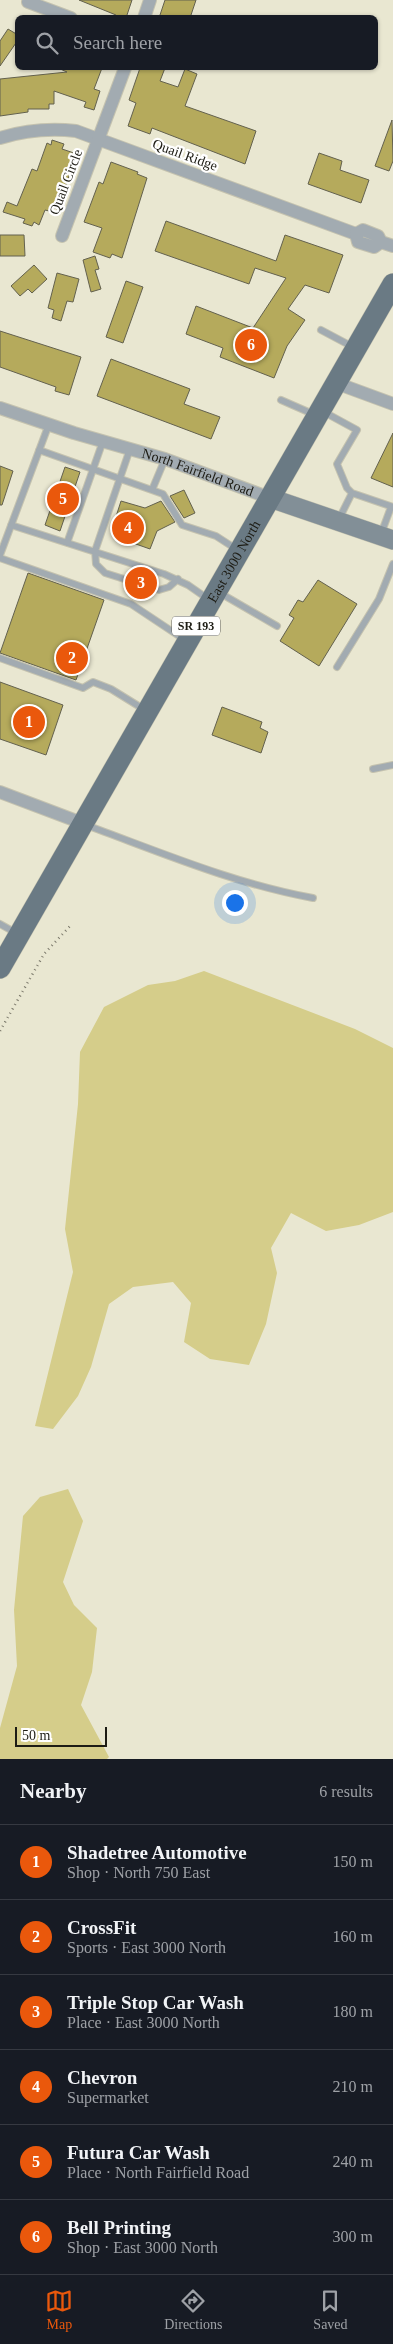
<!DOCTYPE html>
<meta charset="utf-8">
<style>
:root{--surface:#171b24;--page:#242831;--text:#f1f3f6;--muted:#9ea1a6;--line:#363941;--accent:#ea580c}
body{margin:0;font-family:"Times New Roman",serif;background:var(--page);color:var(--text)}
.scale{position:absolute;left:15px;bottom:12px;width:92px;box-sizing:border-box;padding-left:5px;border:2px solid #1d1c14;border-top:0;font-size:14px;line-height:18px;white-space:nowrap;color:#1d1c14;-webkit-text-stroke:4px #fff;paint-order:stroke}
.you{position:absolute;left:234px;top:902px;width:18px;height:18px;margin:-12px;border:4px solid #fff;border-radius:50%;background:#1a73e8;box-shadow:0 0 0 8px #1a73e833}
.badge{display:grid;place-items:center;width:32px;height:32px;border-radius:50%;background:var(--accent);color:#fff;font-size:16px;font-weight:700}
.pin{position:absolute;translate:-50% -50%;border:2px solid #fff;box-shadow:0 1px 5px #0006}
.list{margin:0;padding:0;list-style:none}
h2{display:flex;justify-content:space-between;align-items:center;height:65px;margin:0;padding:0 20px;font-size:21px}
h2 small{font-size:16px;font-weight:400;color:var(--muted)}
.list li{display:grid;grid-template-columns:32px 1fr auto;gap:15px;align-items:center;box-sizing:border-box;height:75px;padding:0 20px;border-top:1px solid var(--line)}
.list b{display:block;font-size:19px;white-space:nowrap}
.list p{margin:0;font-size:16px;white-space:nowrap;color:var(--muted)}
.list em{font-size:16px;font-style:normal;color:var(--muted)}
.icon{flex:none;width:28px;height:28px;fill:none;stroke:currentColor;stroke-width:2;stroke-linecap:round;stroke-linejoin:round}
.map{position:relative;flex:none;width:393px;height:1759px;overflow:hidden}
.search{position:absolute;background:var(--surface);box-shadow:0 1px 4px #0004;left:15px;right:15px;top:15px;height:55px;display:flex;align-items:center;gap:12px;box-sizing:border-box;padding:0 18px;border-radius:8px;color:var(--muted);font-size:19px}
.sheet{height:515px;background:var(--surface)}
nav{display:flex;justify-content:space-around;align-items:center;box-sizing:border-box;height:70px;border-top:1px solid var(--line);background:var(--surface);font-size:14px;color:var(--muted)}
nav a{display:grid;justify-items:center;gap:2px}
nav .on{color:var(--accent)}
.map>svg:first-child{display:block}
.green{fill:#d5cd8a}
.building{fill:#b5aa5c;stroke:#63614e}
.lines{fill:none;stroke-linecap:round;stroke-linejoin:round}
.lane-casing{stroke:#c4c2af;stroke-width:8}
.street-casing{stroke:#c4c2af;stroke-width:14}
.secondary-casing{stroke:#c4c2af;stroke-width:20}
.primary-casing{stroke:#c4c2af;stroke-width:22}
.path{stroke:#7b796b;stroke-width:2.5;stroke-dasharray:1 4;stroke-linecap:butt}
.lane{stroke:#a2abb1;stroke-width:6}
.street{stroke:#a2abb1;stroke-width:12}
.secondary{stroke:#828f97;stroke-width:19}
.primary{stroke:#6a7a84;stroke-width:21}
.labels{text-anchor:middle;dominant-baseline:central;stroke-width:4.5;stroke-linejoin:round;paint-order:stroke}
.shield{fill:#fff;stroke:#61605a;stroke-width:1}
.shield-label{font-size:12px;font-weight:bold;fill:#1d1c14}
.street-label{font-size:14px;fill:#1d1c14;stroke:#fff}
</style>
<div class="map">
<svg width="393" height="1759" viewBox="0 0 393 1759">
<rect width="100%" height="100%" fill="#e9e7d1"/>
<path class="green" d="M204,971L355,1029L393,1048V1212L359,1225L326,1231L291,1213L271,1248L277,1273L266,1324L249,1365L210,1359L184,1342L191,1303L173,1282L133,1287L109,1304L91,1367L78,1396L53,1429L35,1426L73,1272L65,1229L78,1104L80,1052L104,1007L148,985L175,981Z
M68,1489L83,1521L63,1582L74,1605L97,1628L92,1672L81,1705L109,1757L107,1759H0V1728L17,1666L14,1610L23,1516L40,1497Z"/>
<path class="building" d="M79,0H132L126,18H115L116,15Z
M165,0H196L190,18H159Z
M8,29L18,35V40L0,66V41Z
M58,68H102L94,89L100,91L94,110L84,107L86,102L54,91V104H49V109H28V112L0,116V79L67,72Z
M140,68H165L160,81L178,87L185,69L197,74L185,106L256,131L245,164L152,128L150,134L128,126L136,103L129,100Z
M392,120L393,161L389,171L375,166Z
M52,140L64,144L62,149L77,154L57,209L51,206L49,211L45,210L39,225L34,222L32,226L23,223L25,219L3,212L7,202L17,206L32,169L37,171L47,143L51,145Z
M319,153L342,161L340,170L369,180L361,203L308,184Z
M111,162L138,172L137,174L147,178L122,258L112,254L110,258L93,252L102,228L84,222L99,182L103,184Z
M166,221L276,261L285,235L343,255L329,293L305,285L288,309L305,320L287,346L274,378L220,357L223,348L186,334L196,306L253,328L286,278L255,268L249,284L155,251Z
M0,235H24L25,256H0Z
M95,256L99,269L95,270L101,289L91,292L83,260Z
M34,265L47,279L32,293L28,289L20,296L11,286Z
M57,273L79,279L73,302L67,301L61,321L52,318L54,310L48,308Z
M126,281L143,287L123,343L106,337Z
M0,331L81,357L69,395L55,391L56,387L0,367Z
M111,359L190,389L184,404L220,417L211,439L97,396Z
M393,433V487L371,478Z
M0,466L13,471L2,505H0Z
M65,467L80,472L60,531L45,525Z
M184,490L195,513L184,518L170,496Z
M121,501L145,508L161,501L175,522L157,531L150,549L133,543L128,532L116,528L118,524L114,523Z
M28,573L104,600L76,680L0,653Z
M133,573L155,581L154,583L131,576Z
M318,580L357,604L319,666L280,641L294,618L289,615L298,600L303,602Z
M0,682L63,705L46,755L0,739Z
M222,707L262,722L260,728L268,732L261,753L212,735Z"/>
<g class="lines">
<g class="lane-casing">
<path id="lane" d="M321,330L353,347
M281,400L313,414
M324,412L357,430L337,464L347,488L352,493L393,507
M130,449L95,551L96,564L105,573L159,590L169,587L178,579
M39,450L163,494L182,525L216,536L236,549
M152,490L165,459
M339,519L352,493
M11,525L164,574L188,585L208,599
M381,534L391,507
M67,543L103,441
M0,555L49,424
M0,558L131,604L185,640
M220,593L277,626
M0,658L83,688L93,682L111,689L145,710
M337,667L379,599L393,564
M373,769L393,765
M86,825C160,852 235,884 313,898
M0,924L16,933"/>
</g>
<g class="street-casing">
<g id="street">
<path d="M28,2L71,18"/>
<path d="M144,18L150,0"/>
<path d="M0,138C26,130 49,128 76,131L356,234"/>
<path d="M62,236L125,68"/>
<path d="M381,242L374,247L358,242L356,234L363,230L378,236L381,242L393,246"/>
<path d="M336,383L393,404"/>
<path id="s1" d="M0,408L74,433L165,459L270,498"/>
<path d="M0,792L82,823"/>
</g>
</g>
<g class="secondary-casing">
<path id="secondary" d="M270,498L393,540"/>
</g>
<g class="primary-casing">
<g id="primary">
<path id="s2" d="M0,968L393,284"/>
</g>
</g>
<path class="path" d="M0,1031L44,954L72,924"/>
<use href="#lane" class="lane"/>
<use href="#street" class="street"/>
<use href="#secondary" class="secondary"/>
<use href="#primary" class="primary"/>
</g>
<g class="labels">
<rect class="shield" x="172" y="616.5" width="48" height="19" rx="4"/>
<g class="shield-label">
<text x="196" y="626">SR 193</text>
</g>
<g class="street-label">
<text transform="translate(185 155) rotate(20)">Quail Ridge</text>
<text transform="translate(66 182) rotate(-69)">Quail Circle</text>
<text stroke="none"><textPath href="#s1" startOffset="208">North Fairfield Road</textPath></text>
<text stroke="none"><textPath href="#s2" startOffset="469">East 3000 North</textPath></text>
</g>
</g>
</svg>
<div class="scale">50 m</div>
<div class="you"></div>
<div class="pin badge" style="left:29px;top:722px">1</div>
<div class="pin badge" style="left:72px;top:658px">2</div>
<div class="pin badge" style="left:141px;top:583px">3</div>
<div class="pin badge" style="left:128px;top:528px">4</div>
<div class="pin badge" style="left:63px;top:499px">5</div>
<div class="pin badge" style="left:251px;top:345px">6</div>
<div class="search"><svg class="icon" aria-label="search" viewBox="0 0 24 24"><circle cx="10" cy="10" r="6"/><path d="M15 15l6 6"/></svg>Search here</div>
</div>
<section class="sheet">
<h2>Nearby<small>6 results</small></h2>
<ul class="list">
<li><span class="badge">1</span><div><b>Shadetree Automotive</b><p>Shop · North 750 East</p></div><em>150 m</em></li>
<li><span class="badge">2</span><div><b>CrossFit</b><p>Sports · East 3000 North</p></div><em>160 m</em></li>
<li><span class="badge">3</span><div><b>Triple Stop Car Wash</b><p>Place · East 3000 North</p></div><em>180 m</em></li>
<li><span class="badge">4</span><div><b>Chevron</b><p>Supermarket</p></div><em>210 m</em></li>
<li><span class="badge">5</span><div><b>Futura Car Wash</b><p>Place · North Fairfield Road</p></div><em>240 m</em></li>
<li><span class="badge">6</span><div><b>Bell Printing</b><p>Shop · East 3000 North</p></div><em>300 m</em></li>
</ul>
</section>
<nav>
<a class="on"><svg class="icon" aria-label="map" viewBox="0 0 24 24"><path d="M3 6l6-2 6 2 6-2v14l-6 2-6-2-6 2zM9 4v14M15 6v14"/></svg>Map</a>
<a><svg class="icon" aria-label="directions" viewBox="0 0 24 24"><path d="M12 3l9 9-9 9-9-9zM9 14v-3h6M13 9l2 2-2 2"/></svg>Directions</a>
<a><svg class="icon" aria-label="saved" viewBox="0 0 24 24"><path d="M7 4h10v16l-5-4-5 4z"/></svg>Saved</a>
</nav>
